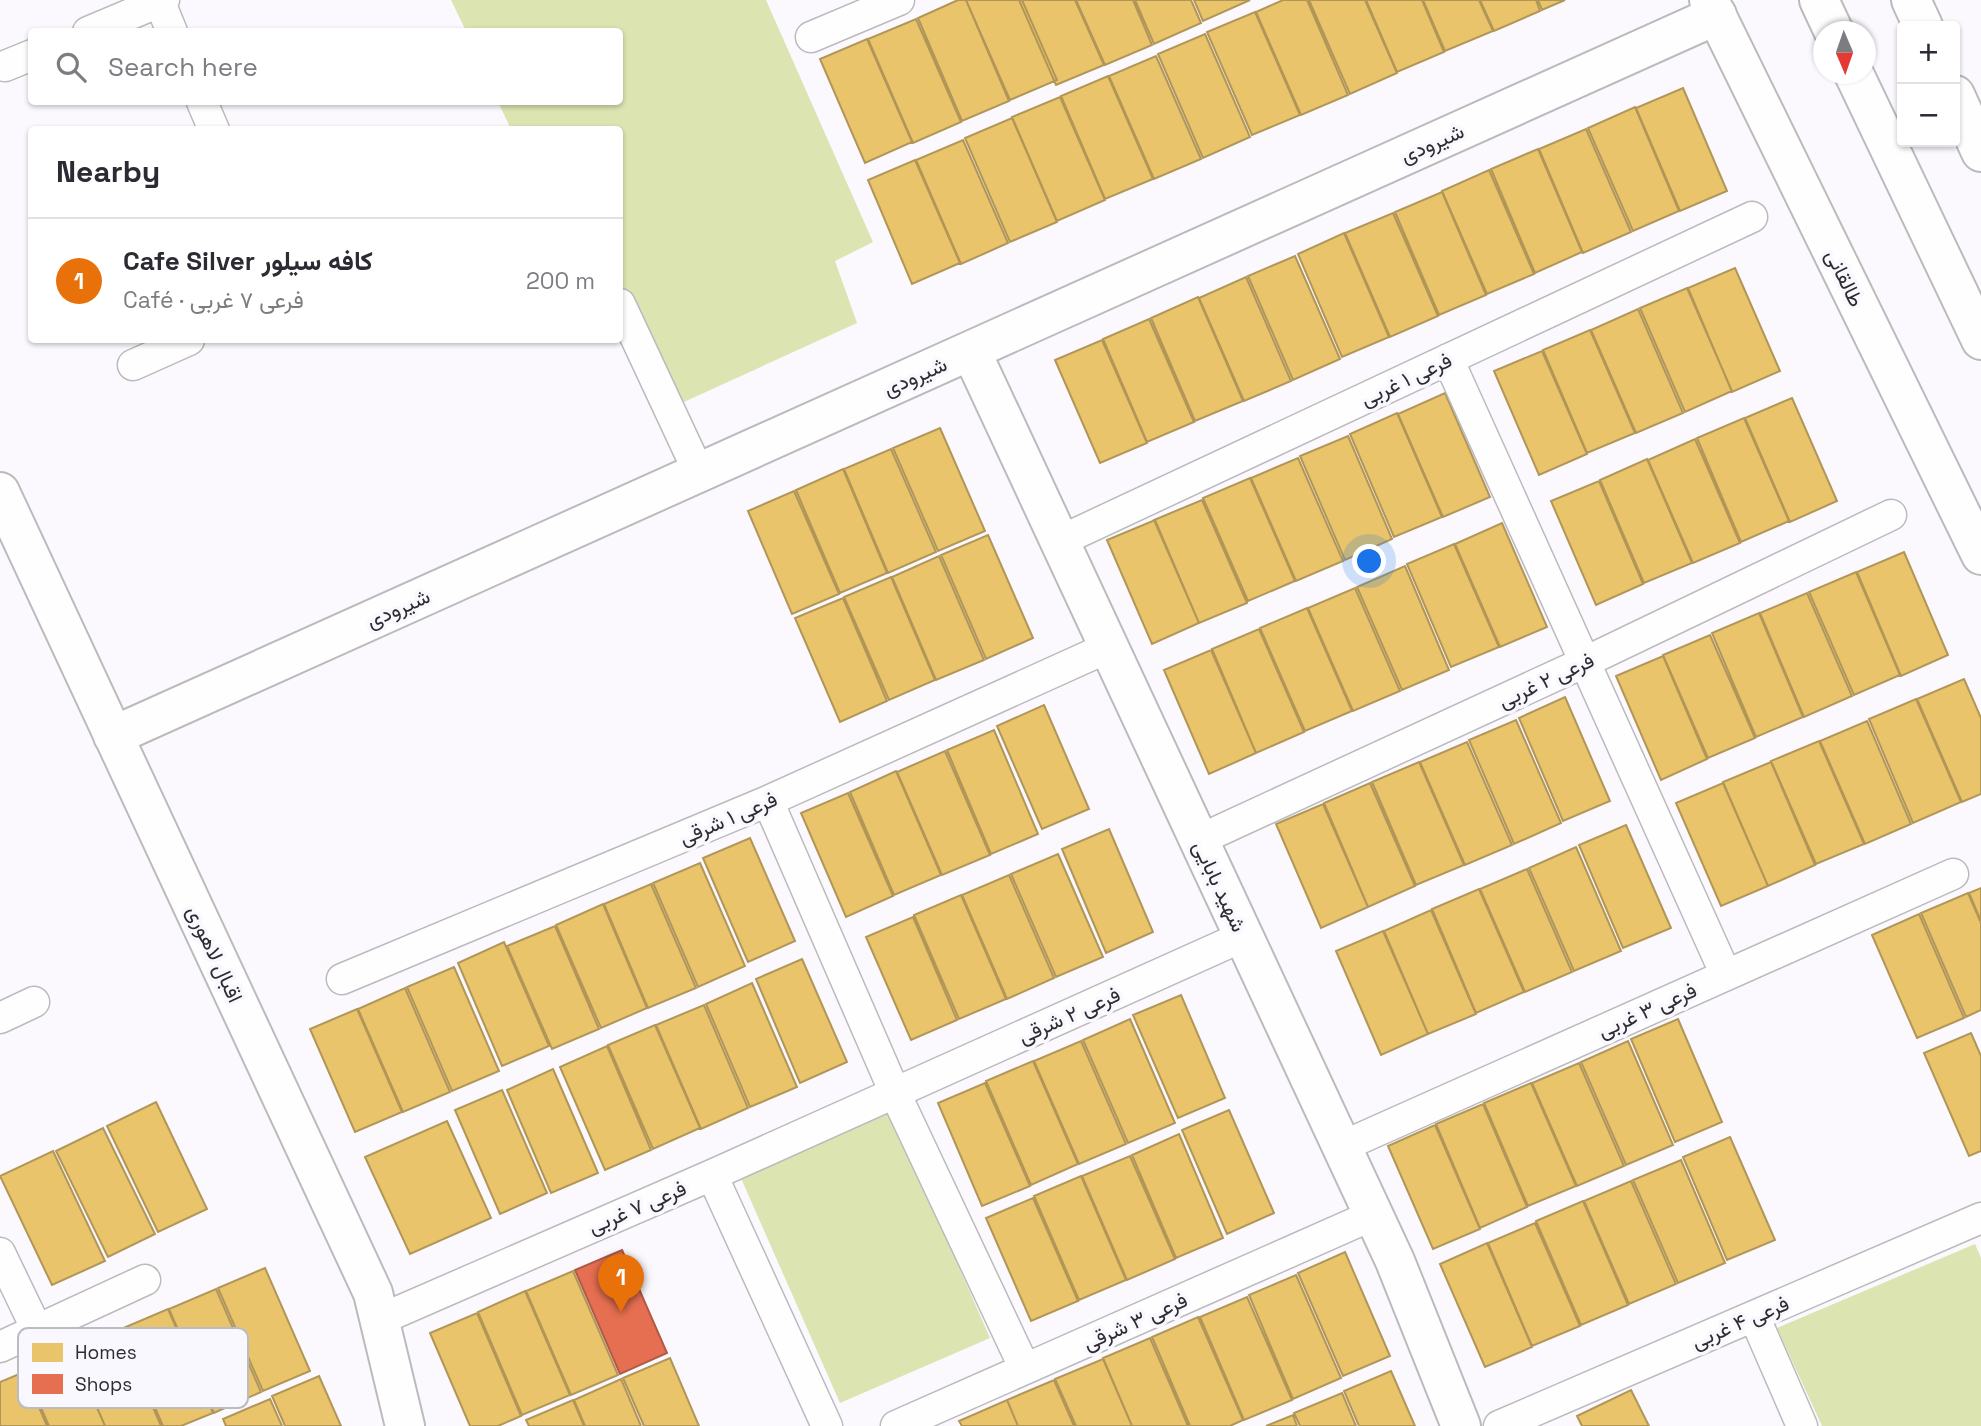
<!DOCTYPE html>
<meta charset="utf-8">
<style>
:root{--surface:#fff;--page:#f2f2f3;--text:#2b2b33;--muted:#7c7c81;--line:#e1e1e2;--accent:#2563eb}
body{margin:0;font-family:"Space Grotesk",Vazirmatn,sans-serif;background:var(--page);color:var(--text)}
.controls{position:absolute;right:21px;top:21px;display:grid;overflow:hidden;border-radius:7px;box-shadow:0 2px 5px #0004}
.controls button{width:63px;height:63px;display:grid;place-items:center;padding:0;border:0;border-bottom:2px solid var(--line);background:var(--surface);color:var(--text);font:35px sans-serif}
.compass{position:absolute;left:1813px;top:21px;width:63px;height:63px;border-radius:50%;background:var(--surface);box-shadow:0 2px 5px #0004;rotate:178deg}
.you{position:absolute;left:1370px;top:562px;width:24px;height:24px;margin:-18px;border:5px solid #fff;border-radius:50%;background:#1a73e8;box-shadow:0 0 0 10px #1a73e833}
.badge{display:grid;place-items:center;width:46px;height:46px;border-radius:50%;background:var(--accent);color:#fff;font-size:23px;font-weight:700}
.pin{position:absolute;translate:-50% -58px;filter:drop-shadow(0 2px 4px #0008)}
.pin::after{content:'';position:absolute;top:37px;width:24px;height:21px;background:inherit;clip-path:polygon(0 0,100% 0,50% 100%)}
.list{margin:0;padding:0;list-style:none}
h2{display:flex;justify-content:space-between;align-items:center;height:91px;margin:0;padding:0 28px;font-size:30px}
h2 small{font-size:23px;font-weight:400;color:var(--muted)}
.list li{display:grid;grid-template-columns:46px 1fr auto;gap:21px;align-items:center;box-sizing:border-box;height:126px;padding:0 28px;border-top:2px solid var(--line)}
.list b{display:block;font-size:26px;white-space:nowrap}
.list p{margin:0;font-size:23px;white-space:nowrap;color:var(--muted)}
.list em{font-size:23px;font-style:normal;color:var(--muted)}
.icon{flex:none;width:38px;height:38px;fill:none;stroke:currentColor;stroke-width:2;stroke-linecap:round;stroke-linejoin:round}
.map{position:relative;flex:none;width:1981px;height:1426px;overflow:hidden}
.search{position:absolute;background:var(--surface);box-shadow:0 2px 5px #0004;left:28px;top:28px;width:595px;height:77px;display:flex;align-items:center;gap:18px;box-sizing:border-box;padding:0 24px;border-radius:7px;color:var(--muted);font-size:26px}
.panel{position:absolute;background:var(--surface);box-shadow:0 2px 5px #0004;left:28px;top:126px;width:595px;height:217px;border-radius:7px}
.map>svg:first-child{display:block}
.green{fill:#dce4b2}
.homes{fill:#e9c46a;stroke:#b19658;stroke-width:2}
.shops{fill:#e76f51;stroke:#af5b46;stroke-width:2}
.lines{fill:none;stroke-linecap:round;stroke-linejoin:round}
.street-casing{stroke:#bbbabd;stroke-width:33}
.secondary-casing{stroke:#bbbabd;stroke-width:42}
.primary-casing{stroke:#bbbabd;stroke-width:42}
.street{stroke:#fefeff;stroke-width:30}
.secondary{stroke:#fefeff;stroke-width:38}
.primary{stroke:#fefeff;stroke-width:38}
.labels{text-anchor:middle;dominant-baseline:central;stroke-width:7;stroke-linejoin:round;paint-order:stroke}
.street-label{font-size:21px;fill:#2d2c2e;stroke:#faf8ff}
.key{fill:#faf8ff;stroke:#bcbbc0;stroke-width:2}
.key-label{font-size:19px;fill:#2d2c2e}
</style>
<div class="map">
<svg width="1981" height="1426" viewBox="0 0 1981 1426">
<rect width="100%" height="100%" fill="#fbf9fe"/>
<path class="green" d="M451,0H766L873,242L835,261L857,323L673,407L620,293V130L511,129L498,102H620V32L466,31Z
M890,1110L990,1338L840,1403L740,1176Z
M1975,1244L1981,1258V1426H1822L1777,1328Z"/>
<path class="homes" d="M958,0H966L1009,101L962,121L918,18Z
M966,0H1022L1057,80L1010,100Z
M1019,0H1075L1104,65L1056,85Z
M1076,0H1133L1152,45L1105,65Z
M1135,0H1191L1201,23L1154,44Z
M1194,0H1250L1203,21Z
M1283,0H1307L1348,95L1301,115L1256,12Z
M1309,0H1365L1397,73L1350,94Z
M1366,0H1422L1444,52L1397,72Z
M1423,0H1479L1493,31L1445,51Z
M1480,0H1536L1540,11L1494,31Z
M1538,0H1565L1542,10Z
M1255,12L1300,115L1252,135L1207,32Z
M916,19L961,122L913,143L868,39Z
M1205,34L1250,137L1203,158L1158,54Z
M867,39L912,142L865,163L820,59Z
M1156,56L1201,159L1154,179L1109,76Z
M1108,76L1153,179L1105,199L1061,96Z
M1683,88L1727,191L1680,211L1636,108Z
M1060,97L1105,200L1057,221L1012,117Z
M1635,107L1679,211L1633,231L1588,128Z
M1012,118L1057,222L1010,242L965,138Z
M1586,129L1631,232L1583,253L1539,149Z
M963,140L1008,243L961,264L916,160Z
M1538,149L1582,252L1535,273L1491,169Z
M915,160L960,263L912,284L868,180Z
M1489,170L1534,274L1487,294L1442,191Z
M1442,192L1486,295L1439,315L1395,212Z
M1393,213L1438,316L1390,337L1345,233Z
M1344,233L1389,337L1342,357L1298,254Z
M1295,256L1340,359L1293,380L1248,276Z
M1735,268L1780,371L1732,392L1688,288Z
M1246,277L1291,381L1244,401L1199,298Z
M1687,288L1732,391L1685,412L1640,308Z
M1198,297L1243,401L1195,421L1151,318Z
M1638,309L1683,413L1636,433L1591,330Z
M1149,319L1194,422L1147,442L1103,339Z
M1590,330L1635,433L1587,453L1543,350Z
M1102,340L1147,443L1100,463L1055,360Z
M1542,351L1587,454L1539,475L1494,371Z
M1445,393L1490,497L1443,517L1398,414Z
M1792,398L1837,501L1790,522L1745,418Z
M1397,413L1442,517L1394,537L1350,434Z
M1744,418L1789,521L1741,542L1697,438Z
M940,428L985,531L938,551L893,448Z
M1348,436L1392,539L1345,560L1300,456Z
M1695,439L1740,543L1693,563L1648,460Z
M891,449L936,552L888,573L844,469Z
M1298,458L1343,561L1296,581L1251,478Z
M1647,459L1692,563L1644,583L1600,480Z
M843,469L887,573L840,593L796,490Z
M1250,478L1295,581L1248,601L1203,498Z
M1599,481L1643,584L1596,605L1551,501Z
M794,491L839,594L792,614L748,511Z
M1202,500L1247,603L1199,623L1154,520Z
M1155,520L1199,623L1152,644L1107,540Z
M1502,523L1547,627L1500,647L1455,544Z
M988,535L1033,638L986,659L941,555Z
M1454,544L1499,647L1451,667L1407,564Z
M1904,552L1948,655L1901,676L1857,572Z
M939,556L984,660L936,680L892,577Z
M1405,566L1449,670L1402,690L1357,587Z
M1856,572L1900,675L1854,695L1809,592Z
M891,577L935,680L889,700L844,597Z
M1355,588L1400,691L1353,711L1308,608Z
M1807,593L1852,696L1804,717L1760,613Z
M843,598L887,701L840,722L795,618Z
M1307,608L1352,711L1305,731L1260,628Z
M1759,613L1803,717L1756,737L1712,633Z
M1259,629L1304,732L1256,753L1212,649Z
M1710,635L1755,738L1708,758L1663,655Z
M1211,650L1256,753L1209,774L1164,670Z
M1663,656L1707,759L1661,780L1616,676Z
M1964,679L1981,718V794L1962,802L1917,699Z
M1565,697L1610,801L1563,821L1519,718Z
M1916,699L1961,802L1913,823L1869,719Z
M1044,705L1089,809L1042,829L997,726Z
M1516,720L1561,823L1514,844L1469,740Z
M1867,721L1911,824L1865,844L1820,741Z
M994,730L1038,834L991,854L947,750Z
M1819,741L1864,844L1816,864L1771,761Z
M1467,742L1512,845L1465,865L1420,762Z
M945,751L990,855L942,875L897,772Z
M1419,762L1464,865L1416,885L1372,782Z
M1771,762L1815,865L1768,886L1723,782Z
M896,771L941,875L894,895L850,792Z
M1370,783L1415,886L1368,907L1324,803Z
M1723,783L1768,886L1721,906L1676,803Z
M848,793L893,896L846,917L801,813Z
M1323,804L1368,907L1321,928L1276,824Z
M1626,825L1671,928L1623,948L1579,845Z
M1109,829L1153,932L1106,953L1062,849Z
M750,838L795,941L748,962L703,858Z
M1576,847L1621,951L1574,971L1529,868Z
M1058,854L1103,957L1056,977L1011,874Z
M700,863L745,966L698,987L653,883Z
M1527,869L1572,972L1525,992L1480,889Z
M1009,875L1054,978L1007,999L962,895Z
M651,884L696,988L648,1008L604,904Z
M1981,888V921L1969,893Z
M1479,889L1524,992L1476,1013L1432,909Z
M1968,893L1981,923V1010L1966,1017L1921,913Z
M961,895L1006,999L959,1019L914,915Z
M603,904L647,1008L601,1028L556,925Z
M1431,910L1476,1014L1428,1034L1384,931Z
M1919,914L1964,1018L1917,1038L1872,935Z
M913,917L957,1020L911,1040L866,937Z
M555,926L599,1029L552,1049L507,946Z
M1383,931L1428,1034L1381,1055L1336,951Z
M504,942L549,1046L502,1066L458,963Z
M802,959L847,1062L800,1083L756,979Z
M454,967L499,1071L452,1091L407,987Z
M752,983L797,1087L750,1107L706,1004Z
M405,988L450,1092L403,1112L358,1009Z
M1181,995L1225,1098L1178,1118L1133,1015Z
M704,1005L748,1108L701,1129L656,1025Z
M357,1009L402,1112L355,1132L310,1029Z
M1130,1019L1175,1123L1128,1143L1083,1040Z
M1678,1019L1722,1122L1675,1142L1631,1039Z
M655,1025L700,1128L653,1149L608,1045Z
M1971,1033L1981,1056V1151L1969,1156L1924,1053Z
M1081,1041L1126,1144L1079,1164L1034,1061Z
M1628,1041L1673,1145L1626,1165L1581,1062Z
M607,1046L651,1150L605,1170L560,1067Z
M1033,1061L1078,1164L1031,1185L986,1081Z
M1579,1063L1624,1166L1577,1186L1532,1083Z
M553,1069L598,1173L551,1193L507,1090Z
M985,1083L1030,1186L982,1206L938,1103Z
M1531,1083L1576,1186L1528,1206L1484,1103Z
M502,1090L547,1193L500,1214L455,1110Z
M156,1102L207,1209L158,1232L107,1126Z
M1483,1104L1527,1207L1480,1228L1436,1124Z
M1229,1110L1274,1213L1227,1234L1182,1130Z
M447,1121L491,1218L410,1254L365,1157Z
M1435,1125L1480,1229L1433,1249L1388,1146Z
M103,1128L155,1234L108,1257L56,1151Z
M1179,1134L1223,1238L1176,1258L1132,1155Z
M1730,1137L1775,1240L1727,1260L1683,1157Z
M53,1151L105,1261L52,1285L0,1176Z
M1130,1156L1175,1259L1127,1280L1082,1176Z
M1681,1160L1725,1263L1678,1283L1633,1180Z
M1081,1176L1126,1280L1079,1300L1034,1196Z
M1631,1181L1676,1284L1629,1304L1584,1201Z
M1033,1198L1078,1301L1031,1321L986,1218Z
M1583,1201L1628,1305L1581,1325L1536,1221Z
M1535,1223L1580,1326L1532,1346L1488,1243Z
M1487,1243L1532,1347L1485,1367L1440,1264Z
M1345,1252L1390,1356L1343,1376L1298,1273Z
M265,1268L310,1371L263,1391L218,1288Z
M573,1271L618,1375L571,1395L526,1291Z
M1296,1275L1341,1378L1293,1399L1249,1295Z
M216,1289L261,1392L214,1413L169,1309Z
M525,1291L570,1395L522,1415L478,1312Z
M1247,1297L1292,1400L1244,1420L1200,1317Z
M168,1309L213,1413L181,1426H163L121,1329Z
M477,1313L521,1416L498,1426H470L430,1333Z
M1198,1317L1243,1420L1230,1426H1190L1152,1337Z
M120,1330L161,1426H105L73,1351Z
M1150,1338L1188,1426H1132L1103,1358Z
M72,1351L105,1426H49L25,1371Z
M670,1358L699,1426H644L623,1378Z
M1103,1359L1132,1426H1076L1055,1379Z
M1391,1371L1415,1426H1359L1344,1391Z
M24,1372L47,1426H0V1382Z
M319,1376L341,1426H285L272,1396Z
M621,1379L641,1426H585L574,1400Z
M1054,1380L1074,1426H1018L1007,1400Z
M1631,1390L1649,1426H1582L1577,1416Z
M1342,1393L1356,1426H1300L1294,1413Z
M270,1399L282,1426H226L223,1419Z
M573,1400L584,1426H529L526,1420Z
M1007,1400L1018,1426H962L959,1421Z
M1293,1415L1297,1426H1266Z"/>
<path class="shops" d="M622,1250L667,1353L620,1374L575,1270Z"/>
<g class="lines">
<g class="street-casing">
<path id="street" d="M159,0L172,32
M88,32L164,0
M811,37L899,0
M5,66L32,55
M202,102L214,130
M620,304L699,473
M1448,359L1726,975
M133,365L189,340
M1060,541L1752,217
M768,801L895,1093L1025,1369
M1199,840L1585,662L1891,515
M342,979L768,801L1109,647
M0,1018L34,1002
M1341,1147L1953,874
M712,1175L827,1426
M0,1253L37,1330
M1754,1316L1802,1426
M379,1320L712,1175L1244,936
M0,1347L145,1280
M896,1426L1373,1215
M1499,1426L1981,1218"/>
</g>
<g class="secondary-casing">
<path id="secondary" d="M971,351L1395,1261L1461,1426
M0,492L373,1293L405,1426
M113,736L1717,15"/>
</g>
<g class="primary-casing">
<path id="primary" d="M1709,0L1981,555
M1819,0L1834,32
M1911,0L1923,26
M1854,74L1981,340
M1955,95L1981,152"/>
</g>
<use href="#street" class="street"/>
<use href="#secondary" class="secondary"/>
<use href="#primary" class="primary"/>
</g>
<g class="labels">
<g class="street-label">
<text transform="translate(1432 143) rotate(-24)">شیرودی</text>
<text transform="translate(1845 278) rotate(64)">طالقانی</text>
<text transform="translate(915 376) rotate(-24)">شیرودی</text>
<text transform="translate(1406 379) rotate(-25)">فرعی ۱ غربی</text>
<text transform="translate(398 608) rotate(-24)">شیرودی</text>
<text transform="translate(1546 680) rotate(-25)">فرعی ۲ غربی</text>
<text transform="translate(728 818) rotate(-23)">فرعی ۱ شرقی</text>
<text transform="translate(1220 886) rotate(65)">شهید بابایی</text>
<text transform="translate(215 954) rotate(65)">اقبال لاهوری</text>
<text transform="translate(1647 1010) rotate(-24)">فرعی ۳ غربی</text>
<text transform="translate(1069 1015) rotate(-24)">فرعی ۲ شرقی</text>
<text transform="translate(637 1207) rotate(-23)">فرعی ۷ غربی</text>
<text transform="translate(1135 1321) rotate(-24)">فرعی ۳ شرقی</text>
<text transform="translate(1740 1322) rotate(-23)">فرعی ۴ غربی</text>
</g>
</g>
<rect x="18" y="1328" width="230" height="80" rx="10" class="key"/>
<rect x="32" y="1343" width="31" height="19" fill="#e9c46a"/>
<rect x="32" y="1374" width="31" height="20" fill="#e76f51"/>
<g class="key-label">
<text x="75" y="1359">Homes</text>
<text x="75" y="1391">Shops</text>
</g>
</svg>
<div class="controls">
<button>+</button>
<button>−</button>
</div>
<svg class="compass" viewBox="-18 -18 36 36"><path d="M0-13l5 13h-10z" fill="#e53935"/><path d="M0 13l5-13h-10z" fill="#7c7c81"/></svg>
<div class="you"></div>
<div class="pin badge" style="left:621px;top:1312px;background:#e8710a">1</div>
<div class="search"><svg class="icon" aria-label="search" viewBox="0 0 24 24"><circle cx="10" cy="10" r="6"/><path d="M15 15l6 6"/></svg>Search here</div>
<section class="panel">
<h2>Nearby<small></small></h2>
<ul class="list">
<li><span class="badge" style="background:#e8710a">1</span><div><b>Cafe Silver کافه سیلور</b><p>Café · فرعی ۷ غربی</p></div><em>200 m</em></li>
</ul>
</section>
</div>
